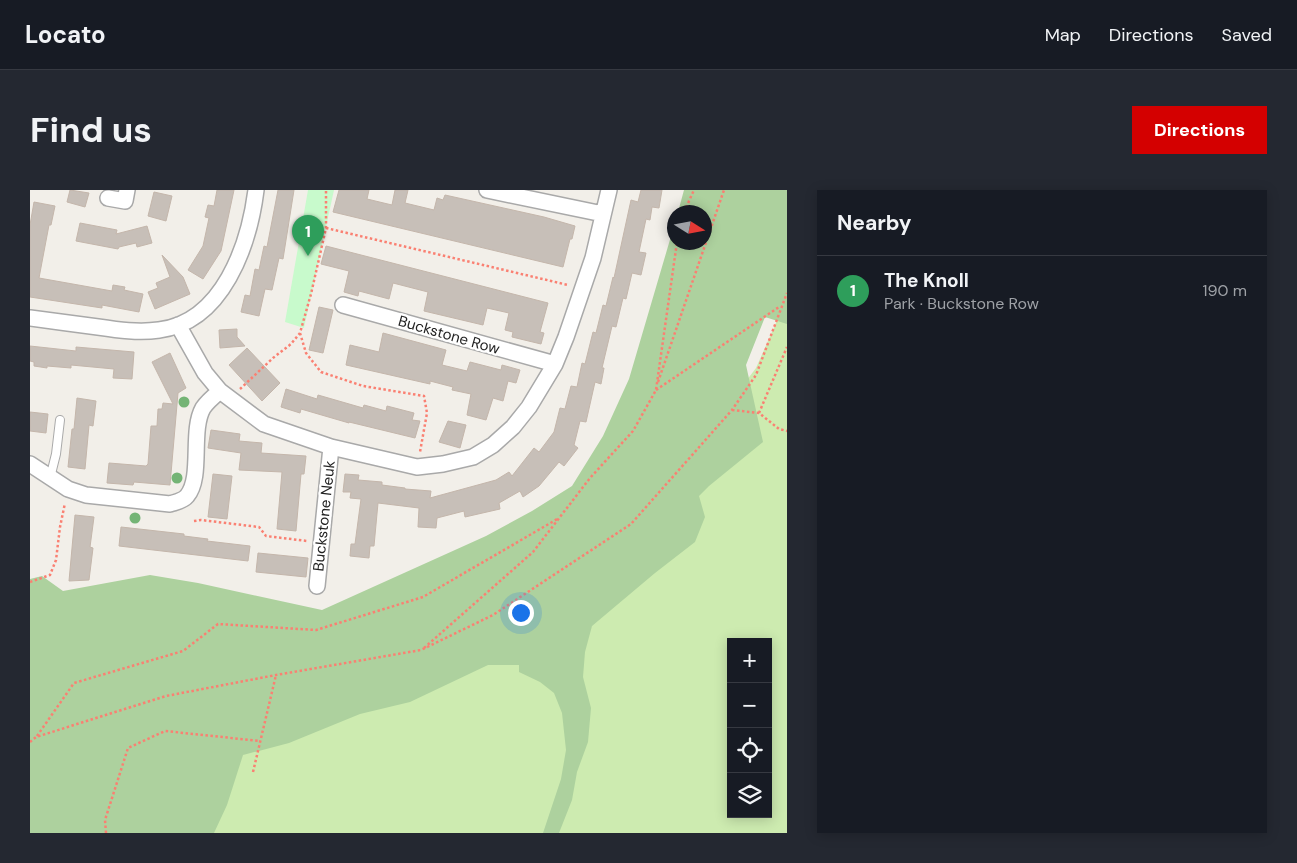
<!DOCTYPE html>
<meta charset="utf-8">
<style>
:root{--surface:#171b24;--page:#242831;--text:#f1f3f6;--muted:#9ea1a6;--line:#363941;--accent:#d40000}
body{margin:0;font-family:"DM Sans",sans-serif;background:var(--page);color:var(--text)}
.controls{position:absolute;right:15px;bottom:15px;display:grid;overflow:hidden;border-radius:0px;box-shadow:0 2px 12px #0003}
.controls button{width:45px;height:45px;display:grid;place-items:center;padding:0;border:0;border-bottom:1px solid var(--line);background:var(--surface);color:var(--text);font:25px sans-serif}
.compass{position:absolute;left:637px;top:15px;width:45px;height:45px;border-radius:50%;background:var(--surface);box-shadow:0 2px 12px #0003;rotate:101deg}
.you{position:absolute;left:490px;top:422px;width:18px;height:18px;margin:-12px;border:4px solid #fff;border-radius:50%;background:#1a73e8;box-shadow:0 0 0 8px #1a73e833}
.badge{display:grid;place-items:center;width:32px;height:32px;border-radius:50%;background:var(--accent);color:#fff;font-size:16px;font-weight:700}
.pin{position:absolute;translate:-50% -41px;filter:drop-shadow(0 1px 2px #0008)}
.pin::after{content:'';position:absolute;top:26px;width:18px;height:15px;background:inherit;clip-path:polygon(0 0,100% 0,50% 100%)}
.list{margin:0;padding:0;list-style:none}
h2{display:flex;justify-content:space-between;align-items:center;height:65px;margin:0;padding:0 20px;font-size:21px}
h2 small{font-size:16px;font-weight:400;color:var(--muted)}
.list li{display:grid;grid-template-columns:32px 1fr auto;gap:15px;align-items:center;box-sizing:border-box;height:70px;padding:0 20px;border-top:1px solid var(--line)}
.list b{display:block;font-size:19px;white-space:nowrap}
.list p{margin:0;font-size:16px;white-space:nowrap;color:var(--muted)}
.list em{font-size:16px;font-style:normal;color:var(--muted)}
.icon{flex:none;width:28px;height:28px;fill:none;stroke:currentColor;stroke-width:2;stroke-linecap:round;stroke-linejoin:round}
.map{position:relative;flex:none;width:757px;height:643px;overflow:hidden;border-radius:0px}
header{display:flex;align-items:center;gap:30px;box-sizing:border-box;height:70px;padding:0 25px;background:var(--surface);border-bottom:1px solid var(--line)}
header strong{font-size:24px}
nav{display:flex;gap:28px;margin-inline-start:auto;font-size:18px}
.intro{display:flex;align-items:center;justify-content:space-between;box-sizing:border-box;height:120px;padding:0 30px}
h1{margin:0;font-size:35px}
.button{padding:12px 22px;border-radius:0px;background:var(--accent);color:#fff;font-size:18px;font-weight:700}
main{display:flex;gap:30px;padding:0 30px}
aside{flex:1;background:var(--surface);border-radius:0px;box-shadow:0 2px 12px #0003}
.map>svg:first-child{display:block}
.grass{fill:#cdebb0;fill-rule:evenodd}
.forest{fill:#add19e}
.park{fill:#c8facc}
.building{fill:#c7bfb8;stroke:#c4b6ab}
.lines{fill:none;stroke-linecap:round;stroke-linejoin:round}
.lane-casing{stroke:#a9a9a9;stroke-width:10}
.street-casing{stroke:#a9a9a9;stroke-width:18}
.path{stroke:#fa8072;stroke-width:2.5;stroke-dasharray:2.5 2.5;stroke-linecap:butt}
.lane{stroke:#fff;stroke-width:8}
.street{stroke:#fff;stroke-width:15}
.tree{fill:#74b475}
.labels{text-anchor:middle;dominant-baseline:central;stroke-width:4.5;stroke-linejoin:round;paint-order:stroke}
.street-label{font-size:15px;fill:#222;stroke:#fff}
</style>
<header>
<strong>Locato</strong>
<nav><a>Map</a><a>Directions</a><a>Saved</a></nav>
</header>
<div class="intro"><h1>Find us</h1><a class="button">Directions</a></div>
<main>
<div class="map">
<svg width="757" height="643" viewBox="0 0 757 643">
<rect width="100%" height="100%" fill="#f2efe9"/>
<path class="grass" d="M757,108V643H27L667,256L726,178ZM701,452H738V624H701Z"/>
<path class="forest" d="M654,0H757V134L735,127L716,175L733,252L679,296L669,306L675,327L665,352L625,383L562,436L555,462L553,487L561,518L558,552L547,582L542,610L529,643H513L531,589L536,560L532,523L524,503L510,492L489,482V475H458L380,512L330,524L259,553L213,565L197,615L184,643H0V389L12,386L33,401L120,385L168,393L292,420L456,346L502,321L542,296L573,246L599,189L644,36V52H674V22H648Z"/>
<path class="park" d="M278,0H304L274,138L255,132Z"/>
<path class="building" d="M40,0L59,3L55,17L37,12Z
M187,0H204L191,61L173,89L158,80L173,56L179,28L175,27L178,15L184,16Z
M248,0H264L253,69L249,68L242,100L235,99L229,126L211,122L215,105L220,106L225,79L229,80L234,56L237,57Z
M309,0H339L337,9L362,15L365,0H378L375,13L404,20L407,8L413,10L415,5L514,27L545,36L542,49H540L533,77L303,22Z
M611,0H632L629,18L622,17L620,30L616,29L609,62L616,63L611,85L602,83L596,109L593,108L586,137L582,136L572,178H574L571,194L565,192L556,232L550,231L544,255L548,258L534,276L529,272L509,296L493,307L490,301L469,313L470,319L435,327L434,321L407,328L406,338L388,337L389,318L348,313L344,356H340L339,368L320,366L321,354H325L331,309L320,308L321,302H313L315,284L329,285L328,290L352,292V295L375,298V299L401,301L400,308L466,290L479,282L482,286L504,258L509,262L524,242L530,218L535,219L541,196L547,197L552,173L555,174L563,142L566,143L573,115L576,116L583,87L584,88L601,10L608,12Z
M124,2L142,6L136,31L118,26Z
M4,12L25,16L21,35H19L9,88L82,101L83,95L95,97L94,100L113,104L109,122L72,115V118L0,107V35Z
M50,33L87,40L86,44L117,36L122,53L107,57L106,53L89,57L88,59L46,51Z
M296,56L518,113L510,142L514,143L511,154L482,147L483,142L475,140L479,123L457,118L453,135L394,121L398,102L363,93L359,109L329,101L328,106L314,102L319,81L291,74Z
M132,65L153,87L160,104L125,119L118,102L128,98L126,93L140,87Z
M289,117L303,120L293,163L279,160Z
M207,139V147L215,156L190,158L189,140Z
M353,143L416,160L412,175L437,181L440,172L471,180L472,175L490,180L486,193L478,191L473,211L463,208L456,230L437,225L441,204L422,200L423,197L400,191V194L316,175L320,155L349,162Z
M0,156L46,161V157L104,162L102,189L83,188L84,179L41,175V178L17,176V178L4,176V172L0,171Z
M217,158L250,193L232,211L199,175Z
M140,163L156,198L148,203L140,295L104,292L103,295L77,293L79,273L116,276L118,274L121,236H127L128,219H132L133,213L143,214L122,172Z
M256,199L287,209L288,205L333,218L334,215L356,221L357,216L384,223L382,230L390,231L385,248L319,232V233L271,219L270,223L251,217Z
M47,208L66,211L63,236L59,235L55,279L38,277L42,239H44Z
M0,222L18,224L16,243L0,241Z
M418,231L436,235L430,258L409,252Z
M181,240L210,244L209,251L232,253L231,263L276,266L274,284H271L266,341L247,339L252,282L209,280L211,263L178,258Z
M183,284L202,286L197,329L178,327Z
M45,325L64,327L60,357L63,358L59,390L39,391Z
M91,337L154,344V346L178,349L177,351L220,356L218,371L89,356Z
M228,363L278,368L276,387L226,382Z"/>
<g class="lines">
<g class="lane-casing">
<path id="lane" d="M20,288L26,264L30,230"/>
</g>
<g class="street-casing">
<path id="street" d="M457,0L573,24
M78,8L95,11L97,0
M313,115L525,174
M0,128C23,131 45,134 68,137C88,140 109,143 129,140C193,132 219,55 226,0
M148,135L175,183L190,201L234,234L301,257L387,277L413,274L443,267L463,255L483,237L499,217L525,174L536,147L563,68L579,0
M0,274L38,299L56,305L140,314C146,312 153,311 157,306C173,287 160,241 173,218C177,212 184,206 190,201
M287,396L301,257"/>
</g>
<path class="path" d="M654,22L664,0
M296,38L538,95
M270,143L276,163L291,182L333,196L394,206L397,223L390,262
M628,192L694,0
M210,199L243,168L261,154L270,143L281,104L296,38V0
M626,200L749,117
M702,220L729,223L749,239L757,241
M729,223L757,157
M164,331L171,330L229,337L236,346L277,351
M0,392L20,385L26,370L30,337L35,313
M394,458L503,362L560,288L603,241L626,200L647,52
M7,546L44,493L153,461L188,434L286,440L393,407L529,328
M0,552L6,547L136,506L246,485L391,460L463,425L601,334L702,220L726,185L757,103
M223,582L246,485
M76,643L75,630L98,558L135,541L230,551"/>
<use href="#lane" class="lane"/>
<use href="#street" class="street"/>
</g>
<g class="tree">
<circle cx="154" cy="212" r="5.5"/>
<circle cx="147" cy="288" r="5.5"/>
<circle cx="105" cy="328" r="5.5"/>
</g>
<g class="labels">
<g class="street-label">
<text transform="translate(419 145) rotate(16)">Buckstone Row</text>
<text transform="translate(294 326) rotate(-84)">Buckstone Neuk</text>
</g>
</g>
</svg>
<div class="controls">
<button>+</button>
<button>−</button>
<button><svg class="icon" aria-label="locate" viewBox="0 0 24 24"><circle cx="12" cy="12" r="6"/><path d="M12 2v4M12 18v4M2 12h4M18 12h4"/></svg></button>
<button><svg class="icon" aria-label="layers" viewBox="0 0 24 24"><path d="M12 4l9 5-9 5-9-5zM3 14l9 5 9-5"/></svg></button>
</div>
<svg class="compass" viewBox="-18 -18 36 36"><path d="M0-13l5 13h-10z" fill="#e53935"/><path d="M0 13l5-13h-10z" fill="#9ea1a6"/></svg>
<div class="you"></div>
<div class="pin badge" style="left:278px;top:66px;background:#2e9e5b">1</div>
</div>
<aside>
<h2>Nearby<small></small></h2>
<ul class="list">
<li><span class="badge" style="background:#2e9e5b">1</span><div><b>The Knoll</b><p>Park · Buckstone Row</p></div><em>190 m</em></li>
</ul>
</aside>
</main>
